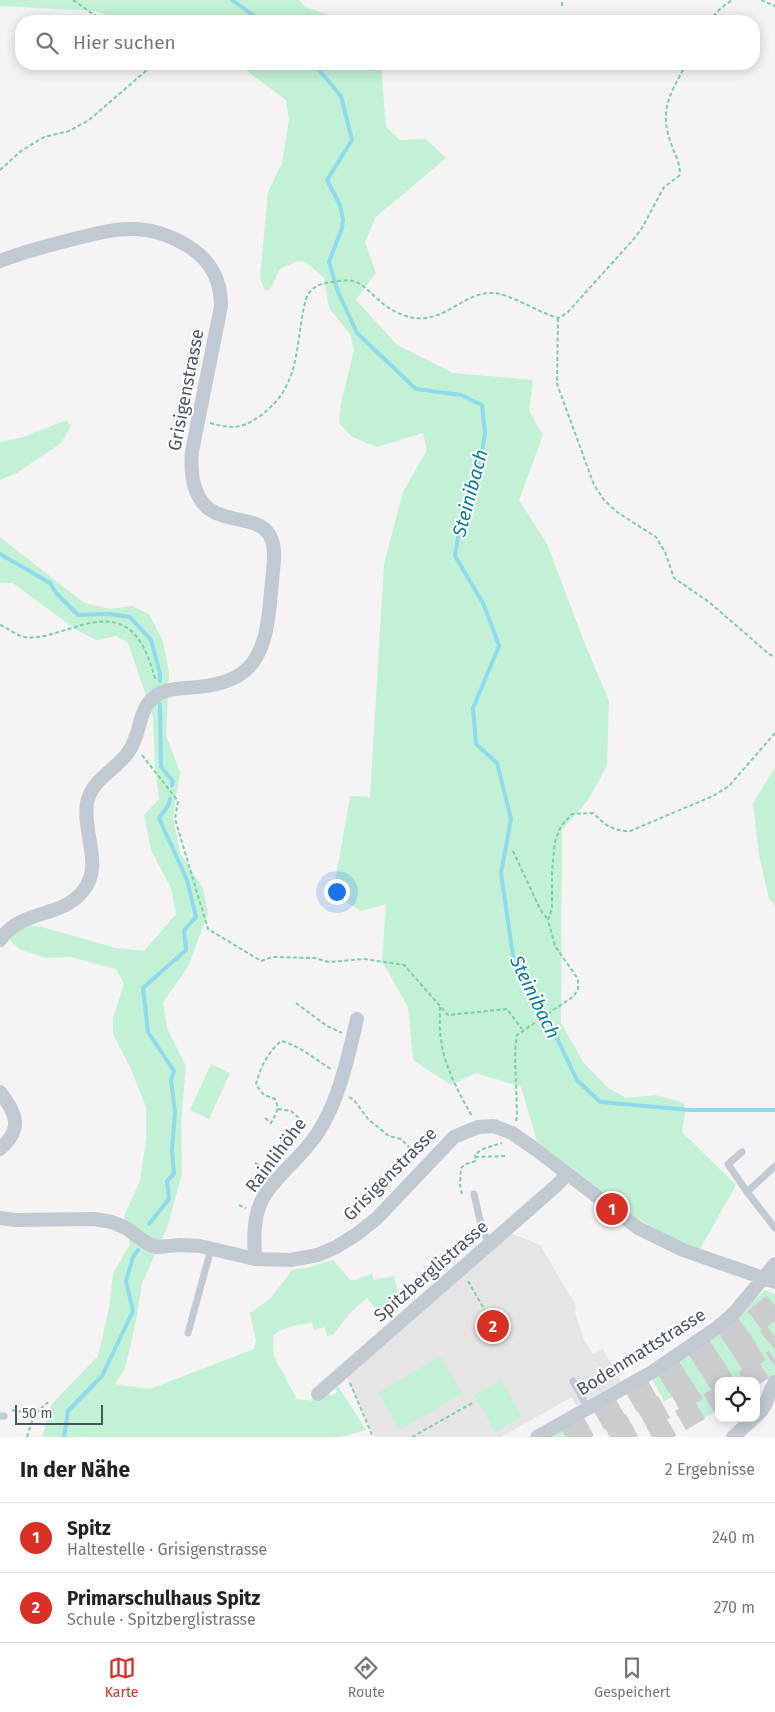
<!DOCTYPE html>
<html lang="de">
<meta charset="utf-8">
<style>
:root{--surface:#fff;--page:#f6f6f6;--text:#222;--muted:#767676;--line:#e0e0e0;--accent:#d93025}
body{margin:0;font-family:"Fira Sans",sans-serif;background:var(--page);color:var(--text)}
.controls{position:absolute;right:15px;bottom:15px;display:grid;overflow:hidden;border-radius:10px;box-shadow:0 2px 12px #0003}
.controls button{width:45px;height:45px;display:grid;place-items:center;padding:0;border:0;border-bottom:1px solid var(--line);background:var(--surface);color:var(--text);font:25px sans-serif}
.scale{position:absolute;left:15px;bottom:12px;width:88px;box-sizing:border-box;padding-left:5px;border:2px solid #4a5661;border-top:0;font-size:14px;line-height:18px;white-space:nowrap;color:#4a5661;-webkit-text-stroke:4px #fff;paint-order:stroke}
.you{position:absolute;left:336px;top:891px;width:18px;height:18px;margin:-12px;border:4px solid #fff;border-radius:50%;background:#1a73e8;box-shadow:0 0 0 8px #1a73e833}
.badge{display:grid;place-items:center;width:32px;height:32px;border-radius:50%;background:var(--accent);color:#fff;font-size:16px;font-weight:700}
.pin{position:absolute;translate:-50% -50%;border:2px solid #fff;box-shadow:0 1px 5px #0006}
.list{margin:0;padding:0;list-style:none}
h2{display:flex;justify-content:space-between;align-items:center;height:65px;margin:0;padding:0 20px;font-size:21px}
h2 small{font-size:16px;font-weight:400;color:var(--muted)}
.list li{display:grid;grid-template-columns:32px 1fr auto;gap:15px;align-items:center;box-sizing:border-box;height:70px;padding:0 20px;border-top:1px solid var(--line)}
.list b{display:block;font-size:19px;white-space:nowrap}
.list p{margin:0;font-size:16px;white-space:nowrap;color:var(--muted)}
.list em{font-size:16px;font-style:normal;color:var(--muted)}
.icon{flex:none;width:28px;height:28px;fill:none;stroke:currentColor;stroke-width:2;stroke-linecap:round;stroke-linejoin:round}
.map{position:relative;flex:none;width:775px;height:1437px;overflow:hidden}
.search{position:absolute;background:var(--surface);box-shadow:0 2px 12px #0003;left:15px;right:15px;top:15px;height:55px;display:flex;align-items:center;gap:12px;box-sizing:border-box;padding:0 18px;border-radius:20px;color:var(--muted);font-size:19px}
.sheet{height:205px;background:var(--surface)}
nav{display:flex;justify-content:space-around;align-items:center;box-sizing:border-box;height:70px;border-top:1px solid var(--line);background:var(--surface);font-size:14px;color:var(--muted)}
nav a{display:grid;justify-items:center;gap:2px}
nav .on{color:var(--accent)}
.map>svg:first-child{display:block}
.education{fill:#e6e4e5}
.green{fill:#c3f1d5}
.lines{fill:none;stroke-linecap:round;stroke-linejoin:round}
.stream{stroke:#90daee;stroke-width:4}
.primary-tunnel{stroke:#caccce;stroke-width:22;stroke-dasharray:22 11;stroke-linecap:butt}
.highway-tunnel{stroke:#caccce;stroke-width:25;stroke-dasharray:25 12;stroke-linecap:butt}
.path{stroke:#7ad0a6;stroke-width:2;stroke-dasharray:4 2.5;stroke-linecap:butt}
.lane{stroke:#c1cad2;stroke-width:7}
.street{stroke:#c1cad2;stroke-width:14}
.labels{text-anchor:middle;dominant-baseline:central;stroke-width:4;stroke-linejoin:round;paint-order:stroke}
.street-label{font-size:18px;fill:#4a5661;stroke:#fff}
.water-label{font-size:19px;font-style:italic;fill:#0c7c9b;stroke:#fff}
</style>
<div class="map">
<svg width="775" height="1437" viewBox="0 0 775 1437">
<rect width="100%" height="100%" fill="#f5f3f3"/>
<path class="education" d="M511,1233L540,1245L576,1306L575,1312L584,1340L593,1354L602,1348L621,1381L576,1406L572,1397L501,1437H375L347,1378Z"/>
<path class="green" d="M0,0H299L306,7L347,21H127L95,11L0,6Z
M238,64H381L386,127L400,140L426,139L446,158L376,217L365,242L376,273L356,300L397,345L453,373L533,380L529,410L543,435L519,500L547,544L585,644L609,701L607,766L588,800L562,830L561,1023L583,1062L608,1088L626,1098L655,1095L684,1103L685,1112L682,1132L736,1185L700,1249L669,1237L637,1218L537,1141L521,1087L476,1073L451,1085L413,1060L408,1007L382,961L386,904L361,911L333,894L350,796L370,797L384,564L403,492L427,450L423,433L377,447L352,437L339,423L341,403L354,350L350,334L329,308L324,278L306,262L297,261L280,269L271,288L265,291L260,278L268,192L282,163L289,119L286,100Z
M67,420L71,426L61,443L17,473L0,480V442L23,437Z
M0,537L84,603L110,609L132,606L149,614L163,641L169,672L166,735L180,772L173,817L180,853L203,888L208,913L188,967L163,1002L167,1028L186,1066L181,1123L182,1174L167,1228L142,1283L136,1321L125,1369L115,1384L150,1389L254,1349L256,1341L250,1313L271,1298L292,1270L310,1267L333,1260L350,1280H355L372,1274L374,1280L394,1276L400,1301L382,1317L367,1298L351,1312L333,1335L327,1336L325,1327L314,1330L312,1322C300,1325 281,1327 273,1336L274,1357L297,1399L311,1401L312,1398L322,1400L328,1394L332,1396L337,1392L335,1389L338,1386L366,1430L341,1437H42L51,1405L98,1356L109,1309L113,1273L130,1245L124,1216L140,1181L146,1140V1107L130,1067L113,1034V1018L124,984L116,969L71,957L46,958L19,949L6,935L19,924L42,927L116,948L144,951L176,914L171,888L151,850L144,815L159,799L155,767L153,716L128,643L116,636L96,640L75,629L13,583H0Z
M775,767V905L769,899L759,855L753,803Z
M211,1064L230,1073L209,1119L190,1110Z
M765,1290L775,1294V1375L756,1386V1381H719V1409L701,1420L683,1392L664,1401L651,1377L747,1306Z
M440,1356L462,1393L400,1430L378,1393Z
M501,1380L522,1417L495,1432L474,1395Z
M582,1415L593,1434L588,1437H544Z"/>
<g class="lines">
<path class="stream" d="M232,0L261,21
M314,64L341,96L352,140L327,180L340,205L343,219L342,228L329,262L338,292L357,333L416,389L461,395L482,405L485,433L478,478L462,513L455,556L484,605L499,646L473,708L476,744L497,763L511,819L501,873L513,956L531,992L542,1007L577,1080L600,1102L690,1110H775
M0,554L50,583L56,593L78,615L109,614L130,617L151,640L160,674V681
M160,704L161,767L173,781L172,785
M149,1224L169,1199L167,1181L174,1174L172,1150L175,1112L171,1080L174,1071L148,1032L143,988L186,950L184,930L196,917L187,880L159,818L168,806L170,799
M64,1437L68,1411L102,1376L133,1311L126,1281L133,1257L138,1250"/>
<path class="primary-tunnel" d="M745,1381L775,1360
M652,1437L719,1398"/>
<path class="highway-tunnel" d="M566,1437C638,1396 711,1358 775,1305
M610,1437L695,1389L760,1349L775,1336"/>
<path class="path" d="M73,0L103,21
M761,0L775,6
M562,6V0
M709,21L721,8L732,0
M0,170L21,151L44,137L69,131L89,120L154,64
M558,318L557,384L594,485L604,500L617,512L656,537L665,552L674,578L709,602L769,654L775,657
M210,423C232,429 242,429 260,416C303,385 294,344 306,299C310,289 316,285 326,283C334,282 345,279 353,281C363,283 372,295 380,301C386,307 395,312 403,315C441,329 459,294 490,293C508,292 537,312 558,318L567,313L632,241L642,228L664,187L679,176C682,167 675,155 672,146C658,110 670,95 686,64
M0,625C8,628 16,635 24,637C37,639 53,634 65,630C74,628 82,624 91,623C135,614 146,648 156,681
M142,755L178,801L175,819L208,929L261,961L273,957L314,958L329,962L364,959L404,965L448,1015L507,1009L522,1029
M513,851L540,909L548,920
M296,1003L327,1026L342,1033
M440,1007C440,1017 439,1028 441,1039C444,1065 458,1092 472,1116
M349,1097L354,1100L368,1119L389,1136L401,1139L418,1156
M278,1109L291,1111L307,1125
M265,1118L271,1123C276,1114 280,1109 275,1099L264,1095L256,1085C259,1069 269,1051 281,1041C301,1046 314,1059 331,1069
M516,1121L517,1116L515,1051L517,1035L574,996L578,989V979L555,946L548,920L552,908V871L555,841L561,826L572,814L593,813C606,825 611,831 630,831L713,796L729,786L775,733
M475,1157L507,1156
M255,1163L268,1170
M462,1194L460,1185L461,1168L466,1164L476,1161L475,1154L485,1148L502,1143
M239,1205L246,1208
M468,1281L487,1314
M350,1383L373,1437
M12,1410L34,1414
M27,1437L34,1415L48,1402
M412,1437L474,1402"/>
<path class="lane" d="M742,1152L728,1164L747,1192L775,1228
M747,1192L775,1166
M474,1194L483,1233L491,1243
M188,1333L211,1249
M573,1381L588,1408
M0,1416H4"/>
<path class="street" d="M0,261C23,252 46,246 70,240C116,228 148,220 191,248C212,262 221,281 221,306L192,451C190,473 193,503 216,513C243,525 276,515 274,559C273,574 271,589 270,604C264,663 248,685 186,688C170,689 156,691 147,705C138,719 139,738 129,751C117,770 92,778 87,803C82,832 104,866 83,891C61,919 22,908 0,940
M0,1092C17,1114 23,1129 0,1149
M0,1218L15,1220L94,1219L112,1222L126,1228L148,1244L157,1247L180,1245L200,1246L255,1259L290,1260L318,1255L336,1247L357,1234L377,1218L454,1137L478,1127L494,1126L512,1133L538,1151L638,1228L683,1250L775,1282
M255,1259C254,1240 253,1219 261,1202C273,1178 302,1157 317,1134C339,1101 348,1057 357,1019
M318,1394L557,1185L567,1174
M756,1416C769,1406 767,1393 775,1382
M537,1437L652,1372L718,1327L734,1313L775,1264
M733,1437L754,1418"/>
</g>
<g class="labels">
<g class="street-label">
<text transform="translate(186 390) rotate(-79)">Grisigenstrasse</text>
<text transform="translate(276 1155) rotate(-53)">Rainlihöhe</text>
<text transform="translate(390 1174) rotate(-45)">Grisigenstrasse</text>
<text transform="translate(431 1271) rotate(-41)">Spitzberglistrasse</text>
<text transform="translate(641 1352) rotate(-32)">Bodenmattstrasse</text>
</g>
<g class="water-label">
<text transform="translate(470 493) rotate(-75)">Steinibach</text>
<text transform="translate(535 997) rotate(64)">Steinibach</text>
</g>
</g>
</svg>
<div class="controls">
<button><svg class="icon" aria-label="locate" viewBox="0 0 24 24"><circle cx="12" cy="12" r="6"/><path d="M12 2v4M12 18v4M2 12h4M18 12h4"/></svg></button>
</div>
<div class="scale">50 m</div>
<div class="you"></div>
<div class="pin badge" style="left:612px;top:1209px">1</div>
<div class="pin badge" style="left:493px;top:1326px">2</div>
<div class="search"><svg class="icon" aria-label="search" viewBox="0 0 24 24"><circle cx="10" cy="10" r="6"/><path d="M15 15l6 6"/></svg>Hier suchen</div>
</div>
<section class="sheet">
<h2>In der Nähe<small>2 Ergebnisse</small></h2>
<ul class="list">
<li><span class="badge">1</span><div><b>Spitz</b><p>Haltestelle · Grisigenstrasse</p></div><em>240 m</em></li>
<li><span class="badge">2</span><div><b>Primarschulhaus Spitz</b><p>Schule · Spitzberglistrasse</p></div><em>270 m</em></li>
</ul>
</section>
<nav>
<a class="on"><svg class="icon" aria-label="map" viewBox="0 0 24 24"><path d="M3 6l6-2 6 2 6-2v14l-6 2-6-2-6 2zM9 4v14M15 6v14"/></svg>Karte</a>
<a><svg class="icon" aria-label="directions" viewBox="0 0 24 24"><path d="M12 3l9 9-9 9-9-9zM9 14v-3h6M13 9l2 2-2 2"/></svg>Route</a>
<a><svg class="icon" aria-label="saved" viewBox="0 0 24 24"><path d="M7 4h10v16l-5-4-5 4z"/></svg>Gespeichert</a>
</nav>
